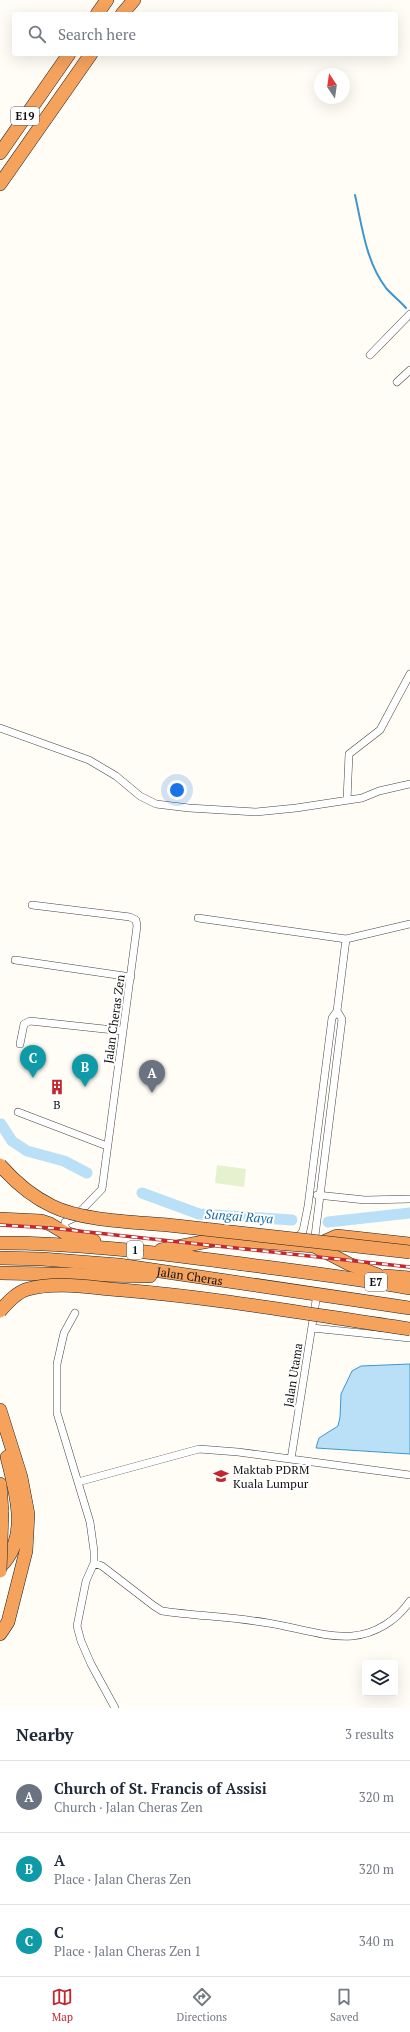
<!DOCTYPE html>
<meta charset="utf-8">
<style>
:root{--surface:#fff;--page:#f6f6f7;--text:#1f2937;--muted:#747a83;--line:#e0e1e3;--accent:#c4262e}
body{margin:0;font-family:"PT Serif",serif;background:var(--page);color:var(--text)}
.controls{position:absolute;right:12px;bottom:12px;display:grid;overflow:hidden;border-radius:4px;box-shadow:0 4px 16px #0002}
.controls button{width:36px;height:36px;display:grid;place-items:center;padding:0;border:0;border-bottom:1px solid var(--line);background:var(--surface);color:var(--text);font:20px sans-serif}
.compass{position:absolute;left:314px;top:68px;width:36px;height:36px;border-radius:50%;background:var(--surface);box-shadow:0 4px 16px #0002;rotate:347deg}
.you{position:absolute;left:177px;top:790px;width:14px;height:14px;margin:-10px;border:3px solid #fff;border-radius:50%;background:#1a73e8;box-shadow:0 0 0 6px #1a73e833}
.badge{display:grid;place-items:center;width:26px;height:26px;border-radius:50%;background:var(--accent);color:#fff;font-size:13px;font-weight:700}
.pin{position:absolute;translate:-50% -33px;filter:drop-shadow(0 1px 2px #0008)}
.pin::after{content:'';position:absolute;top:21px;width:14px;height:12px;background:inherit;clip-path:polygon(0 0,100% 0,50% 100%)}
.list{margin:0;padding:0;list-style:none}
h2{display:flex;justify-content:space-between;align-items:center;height:52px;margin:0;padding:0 16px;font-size:17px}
h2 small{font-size:13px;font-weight:400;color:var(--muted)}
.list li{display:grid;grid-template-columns:26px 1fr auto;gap:12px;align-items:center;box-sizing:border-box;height:72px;padding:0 16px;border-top:1px solid var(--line)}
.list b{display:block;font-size:15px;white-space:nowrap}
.list p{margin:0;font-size:13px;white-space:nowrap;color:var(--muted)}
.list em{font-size:13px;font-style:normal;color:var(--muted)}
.icon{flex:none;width:22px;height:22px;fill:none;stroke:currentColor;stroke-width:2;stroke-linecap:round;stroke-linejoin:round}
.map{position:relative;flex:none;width:410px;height:1708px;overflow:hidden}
.search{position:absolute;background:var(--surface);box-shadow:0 4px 16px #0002;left:12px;right:12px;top:12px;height:44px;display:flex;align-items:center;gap:10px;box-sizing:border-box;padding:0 14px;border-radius:4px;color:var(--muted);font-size:15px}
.sheet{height:268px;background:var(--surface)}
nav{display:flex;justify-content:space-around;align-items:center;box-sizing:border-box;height:56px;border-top:1px solid var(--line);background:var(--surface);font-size:11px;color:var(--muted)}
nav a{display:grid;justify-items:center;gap:2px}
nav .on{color:var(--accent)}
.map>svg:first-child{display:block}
.pitch{fill:#e6f2cf}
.water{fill:#b9e0f7;stroke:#3f96cf}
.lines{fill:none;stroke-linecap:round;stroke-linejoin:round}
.stream{stroke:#3f96cf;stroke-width:2}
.river{stroke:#b9e0f7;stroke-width:11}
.street-casing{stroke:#444;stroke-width:8}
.highway-casing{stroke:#222;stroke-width:14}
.street{stroke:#fff;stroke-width:7}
.highway{stroke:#f5a25d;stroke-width:13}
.rail-casing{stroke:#c4262e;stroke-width:3.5}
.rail{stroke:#fff;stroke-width:2;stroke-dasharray:6;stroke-linecap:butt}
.highway-bridge-casing{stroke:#222;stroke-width:14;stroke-linecap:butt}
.highway-bridge{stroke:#f5a25d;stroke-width:13}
.labels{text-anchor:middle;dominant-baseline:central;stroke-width:4;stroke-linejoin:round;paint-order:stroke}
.shield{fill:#fff;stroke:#585858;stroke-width:1}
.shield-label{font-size:11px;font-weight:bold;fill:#111}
.street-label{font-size:12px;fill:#111;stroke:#fff}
.poi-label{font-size:12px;fill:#111;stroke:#fff}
.water-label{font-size:13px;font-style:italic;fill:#1768a6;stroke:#fff}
</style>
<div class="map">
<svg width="410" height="1708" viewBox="0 0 410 1708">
<rect width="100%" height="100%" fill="#fffdf5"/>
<path class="pitch" d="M217,1165L246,1169L244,1187L215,1183Z"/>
<path class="water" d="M410,1364V1454L316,1448L319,1438L338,1426L340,1417L341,1394L352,1371L361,1366Z"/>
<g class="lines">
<path class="stream" d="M355,195C362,226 366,262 386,288C392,295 400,301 406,308"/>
<path class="river" d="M1,1124L12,1141L27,1151L64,1161L87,1173
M142,1193L199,1214L292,1220
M328,1222L410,1213"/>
<g class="street-casing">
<path id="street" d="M370,355L410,314
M397,382L410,370
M0,728L89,760L116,776L140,796L156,804L189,808L256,812L296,808L362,798L379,791L410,784
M347,800L349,754L380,730L410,674
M32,905L130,917L136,920L137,926L102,1189L74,1218L65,1222V1227L70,1233
M198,918L346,939L410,924
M15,960L131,977
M20,1044L24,1024L30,1021L123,1031
M18,1112L107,1146
M317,1195L365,1200L410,1199
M296,1240L303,1231L308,1206L332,1018L337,1011L346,939
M314,1244L342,1019L337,1011
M75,1313L64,1333L57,1364V1413L90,1522L94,1551V1563L86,1581L77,1626L81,1641L91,1664L115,1708
M312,1328L410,1338
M291,1459L317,1294
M78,1482L199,1449L238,1452L410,1475
M94,1563L102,1566L154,1606L162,1611C197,1616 233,1617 268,1623C295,1627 325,1638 352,1636C376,1634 397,1620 410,1601"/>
</g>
<g class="highway-casing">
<g id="highway">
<path d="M97,14L107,0"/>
<path d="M122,14L134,0"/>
<path d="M0,153L69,54"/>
<path d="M0,184L91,54"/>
<path d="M0,1219L41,1221L50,1224L65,1233L94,1241"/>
<path d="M0,1243C76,1243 151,1252 227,1262C288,1270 349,1277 410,1288"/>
<path d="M319,1244L337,1236L410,1244"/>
<path d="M161,1250L219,1239L314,1246L349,1264L378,1275"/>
<path id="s1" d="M0,1258L42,1259L119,1265L410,1308"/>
<path d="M0,1273L150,1276"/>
<path d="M386,1276L410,1278"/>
<path d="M0,1410L21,1477L28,1514L26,1551L8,1622L0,1634"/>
<path d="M0,1484L2,1512"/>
<path d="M0,1567C30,1538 16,1493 7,1457"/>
</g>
</g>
<use href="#street" class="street"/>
<use href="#highway" class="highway"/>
<g class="rail-casing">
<path id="rail" d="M0,1225L51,1228L410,1267"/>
</g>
<use href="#rail" class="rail"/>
<g class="highway-bridge-casing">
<path id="highway-bridge" d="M0,1165C15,1182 31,1196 52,1206C84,1222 141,1222 177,1226C255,1234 332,1244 410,1252
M0,1311C8,1302 17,1292 28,1289C58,1281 92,1288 122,1290C219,1298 314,1315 410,1329
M0,1571L2,1512"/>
</g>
<use href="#highway-bridge" class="highway-bridge"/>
</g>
<defs>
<g id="building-bare" transform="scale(1.2)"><path d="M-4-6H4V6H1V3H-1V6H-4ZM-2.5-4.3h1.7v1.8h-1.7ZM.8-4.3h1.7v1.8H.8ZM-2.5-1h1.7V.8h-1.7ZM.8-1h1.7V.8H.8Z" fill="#c4262e" stroke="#fff" stroke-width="2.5" paint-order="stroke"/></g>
<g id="university-bare" transform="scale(1.2)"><path d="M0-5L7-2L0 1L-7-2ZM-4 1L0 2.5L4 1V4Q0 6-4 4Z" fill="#c4262e" stroke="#fff" stroke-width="2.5" paint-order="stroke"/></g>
</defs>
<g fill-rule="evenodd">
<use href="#building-bare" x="57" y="1087"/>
<use href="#university-bare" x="221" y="1476"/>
</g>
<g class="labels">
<g class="shield">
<rect x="11" y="107" width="28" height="18" rx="3"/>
<rect x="127" y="1241" width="16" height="18" rx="3"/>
<rect x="365" y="1273" width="22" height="18" rx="3"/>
</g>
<g class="shield-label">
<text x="25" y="116">E19</text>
<text x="135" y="1250">1</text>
<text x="376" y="1282">E7</text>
</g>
<g class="street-label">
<text transform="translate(114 1019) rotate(-82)">Jalan Cheras Zen</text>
<text stroke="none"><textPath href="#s1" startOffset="191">Jalan Cheras</textPath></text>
<text transform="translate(293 1375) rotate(-81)">Jalan Utama</text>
</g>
<g class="poi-label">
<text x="57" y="1104">B</text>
<text x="233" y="1469" text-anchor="start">Maktab PDRM<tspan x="233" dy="14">Kuala Lumpur</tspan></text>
</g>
<g class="water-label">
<text transform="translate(239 1216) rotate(4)">Sungai Raya</text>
</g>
</g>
</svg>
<div class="controls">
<button><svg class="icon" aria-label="layers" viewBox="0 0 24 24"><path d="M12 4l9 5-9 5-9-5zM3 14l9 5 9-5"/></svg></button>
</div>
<svg class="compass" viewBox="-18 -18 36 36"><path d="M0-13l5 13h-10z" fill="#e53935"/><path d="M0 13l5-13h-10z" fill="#747a83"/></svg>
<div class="you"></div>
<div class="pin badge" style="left:152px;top:1093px;background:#6b7280">A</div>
<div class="pin badge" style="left:85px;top:1087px;background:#0f9aa8">B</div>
<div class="pin badge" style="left:33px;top:1078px;background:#0f9aa8">C</div>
<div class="search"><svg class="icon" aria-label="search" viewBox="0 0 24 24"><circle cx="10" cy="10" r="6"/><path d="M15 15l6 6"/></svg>Search here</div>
</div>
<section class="sheet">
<h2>Nearby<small>3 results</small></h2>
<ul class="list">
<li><span class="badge" style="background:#6b7280">A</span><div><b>Church of St. Francis of Assisi</b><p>Church · Jalan Cheras Zen</p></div><em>320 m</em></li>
<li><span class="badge" style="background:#0f9aa8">B</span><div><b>A</b><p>Place · Jalan Cheras Zen</p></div><em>320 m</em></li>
<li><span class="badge" style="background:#0f9aa8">C</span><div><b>C</b><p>Place · Jalan Cheras Zen 1</p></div><em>340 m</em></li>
</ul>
</section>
<nav>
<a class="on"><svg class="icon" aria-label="map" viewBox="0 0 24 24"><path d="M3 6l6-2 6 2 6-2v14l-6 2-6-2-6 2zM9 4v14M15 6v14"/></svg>Map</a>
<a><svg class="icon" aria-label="directions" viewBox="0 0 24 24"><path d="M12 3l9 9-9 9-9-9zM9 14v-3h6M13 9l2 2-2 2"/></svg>Directions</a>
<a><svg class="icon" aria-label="saved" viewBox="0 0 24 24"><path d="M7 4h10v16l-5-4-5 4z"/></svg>Saved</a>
</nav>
